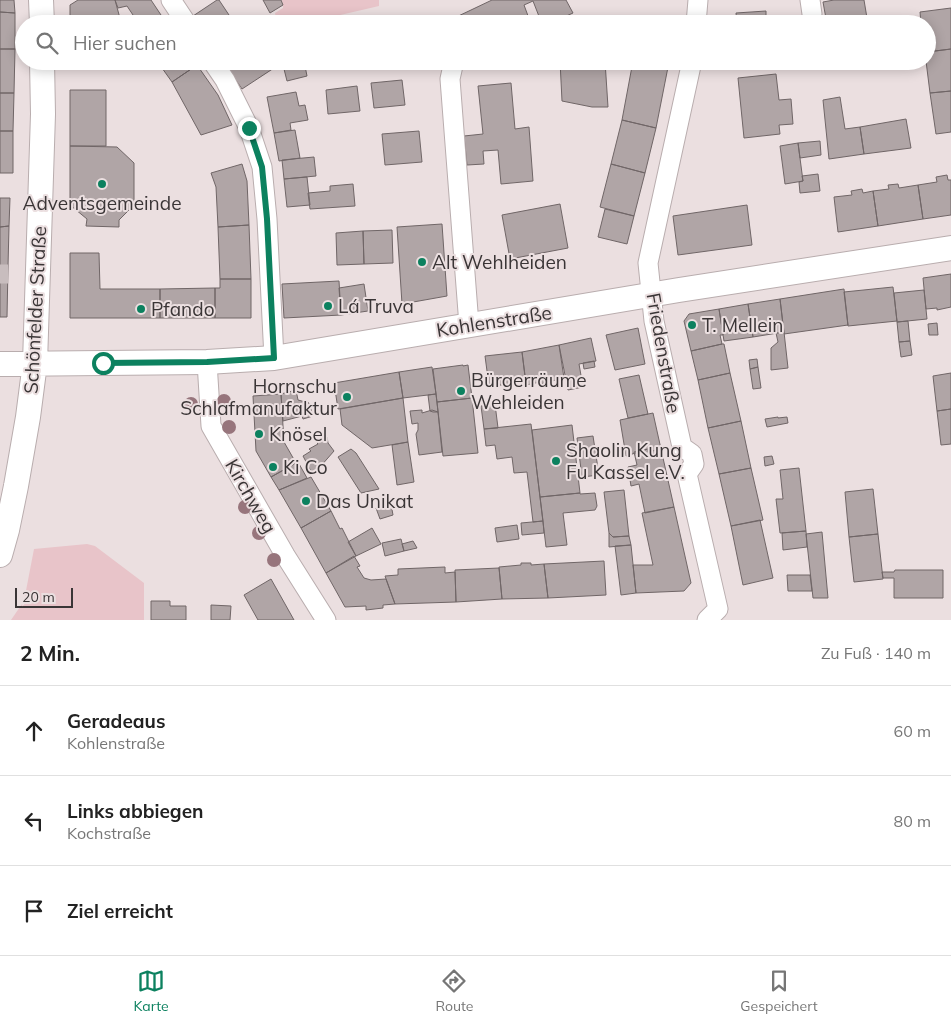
<!DOCTYPE html>
<html lang="de">
<meta charset="utf-8">
<style>
:root{--surface:#fff;--page:#f6f6f6;--text:#222;--muted:#767676;--line:#e0e0e0;--accent:#0c815f}
body{margin:0;font-family:Mulish,sans-serif;background:var(--page);color:var(--text)}
.scale{position:absolute;left:15px;bottom:12px;width:58px;box-sizing:border-box;padding-left:5px;border:2px solid #3a3536;border-top:0;font-size:14px;line-height:18px;white-space:nowrap;color:#3a3536;-webkit-text-stroke:4px #ebdfe0;paint-order:stroke}
.stop{position:absolute;width:15px;height:15px;margin:-11px;border:4px solid #0c815f;border-radius:50%;background:#fff}
.stop.end{background:#0c815f;border-color:#fff;box-shadow:0 1px 5px #0008}
.list{margin:0;padding:0;list-style:none}
h2{display:flex;justify-content:space-between;align-items:center;height:65px;margin:0;padding:0 20px;font-size:21px}
h2 small{font-size:16px;font-weight:400;color:var(--muted)}
.list li{display:grid;grid-template-columns:32px 1fr auto;gap:15px;align-items:center;box-sizing:border-box;height:90px;padding:0 20px;border-top:1px solid var(--line)}
.list b{display:block;font-size:19px;white-space:nowrap}
.list p{margin:0;font-size:16px;white-space:nowrap;color:var(--muted)}
.list em{font-size:16px;font-style:normal;color:var(--muted)}
.icon{flex:none;width:28px;height:28px;fill:none;stroke:currentColor;stroke-width:2;stroke-linecap:round;stroke-linejoin:round}
.map{position:relative;flex:none;width:951px;height:620px;overflow:hidden}
.search{position:absolute;background:var(--surface);box-shadow:0 2px 12px #0003;left:15px;right:15px;top:15px;height:55px;display:flex;align-items:center;gap:12px;box-sizing:border-box;padding:0 18px;border-radius:28px;color:var(--muted);font-size:19px}
.sheet{height:335px;background:var(--surface)}
nav{display:flex;justify-content:space-around;align-items:center;box-sizing:border-box;height:70px;border-top:1px solid var(--line);background:var(--surface);font-size:14px;color:var(--muted)}
nav a{display:grid;justify-items:center;gap:2px}
nav .on{color:var(--accent)}
.map>svg:first-child{display:block}
.green{fill:#e8c4c9}
.building{fill:#b0a5a6;stroke:#706667}
.lines{fill:none;stroke-linecap:round;stroke-linejoin:round}
.minor-tunnel{stroke:#c8bdbe;stroke-width:19;stroke-dasharray:19 9;stroke-linecap:butt}
.minor-casing{stroke:#b9adae;stroke-width:21}
.major-casing{stroke:#b9adae;stroke-width:26}
.minor{stroke:#fff;stroke-width:19}
.major{stroke:#fff;stroke-width:24}
.tree{fill:#97757c}
.route{stroke:#0c815f;stroke-width:6}
.poi-dot{fill:#0c815f;stroke:#ebdfe0;stroke-width:2}
.labels{text-anchor:middle;dominant-baseline:central;stroke-width:4;stroke-linejoin:round;paint-order:stroke}
.poi-label{font-size:19px;fill:#3a3536;stroke:#ebdfe0;text-anchor:start}
.street-label{font-size:19px;fill:#3a3536;stroke:#ebdfe0}
</style>
<div class="map">
<svg width="951" height="620" viewBox="0 0 951 620">
<rect width="100%" height="100%" fill="#ebdfe0"/>
<path class="green" d="M282,0H379V6L336,16L310,24H277L275,13L283,8Z
M87,544L95,546L144,583V620H11L24,601L34,549Z"/>
<path class="building" d="M0,0H14L15,13L0,12Z
M78,0H115L121,22L114,24H70V5Z
M115,0H151L167,24H139L127,6L118,8Z
M217,0H219L235,24H198L193,16Z
M263,0H281L283,5L270,13Z
M492,0H566L573,13L553,22L552,19L542,24L533,1L524,5L531,24H452L450,20Z
M834,0H864L868,24H827L823,2Z
M951,8V49L927,52V24H921L920,12Z
M766,11V24H737L736,13Z
M0,12L15,13V49H0Z
M0,49H15L14,93H0Z
M951,49V91L930,93L926,61L927,52Z
M70,61H114L115,67L70,65Z
M157,61H194L197,65L172,82Z
M223,61H269L274,68L242,89Z
M282,61H304L307,76L287,81Z
M304,61H340V64L305,66Z
M560,61H605L608,107H592L562,101Z
M633,61L669,62L656,128L622,120Z
M197,65L218,95L232,125L201,135L172,82Z
M776,74L779,100L791,99L793,124L779,125L780,134L744,138L738,78Z
M402,80L405,105L374,108L371,83Z
M511,83L515,129L529,127L533,181L501,184L498,150L483,151L484,164L467,165L464,136L483,134L478,86Z
M357,86L360,111L328,114L326,90Z
M70,90H106V146H70Z
M951,91V132L936,134L930,93Z
M296,92L299,106L305,105L308,120L290,123L291,130L274,133L267,97Z
M0,93H14L13,131H0Z
M840,97L845,129L860,127L864,154L829,159L823,100Z
M906,119L911,148L864,154L860,127Z
M622,120L656,128L645,173L611,164Z
M295,130L300,158L279,161L274,133Z
M0,131H13V173H0Z
M419,131L422,162L385,165L382,134Z
M820,141L821,155L800,158L798,143Z
M798,143L803,181L785,184L780,146Z
M70,146L117,147L134,163V205L119,220V227L86,226L87,219L70,205Z
M314,157L316,176L284,179L282,160Z
M242,164L247,181L249,225L218,227L216,187L211,173Z
M611,164L645,173L634,216L600,207Z
M818,174L820,191L800,193L799,182L803,181L802,176Z
M947,175L948,180H951V215L923,219L918,185L937,182L936,177Z
M307,177L310,205L287,207L284,179Z
M353,184L355,206L310,209L308,193L330,191V186Z
M898,184L899,188L918,185L923,219L878,226L873,191L889,189L888,185Z
M862,189L863,193L873,191L878,226L838,232L834,197L852,195L851,191Z
M0,198H10L9,226L0,227Z
M560,204L568,248L510,259L502,215Z
M747,205L752,245L678,255L673,216Z
M605,209L634,216L627,244L598,237Z
M442,224L447,296L402,304L397,227Z
M249,225L251,279H220L218,227Z
M9,226L8,267H0V227Z
M392,230L393,263L364,264L363,231Z
M363,231L364,264L337,265L336,233Z
M70,253H99L100,289H160V318H70Z
M0,267H8L7,317H0Z
M951,274V307L937,310V308L926,309L923,278Z
M220,279H251V318H215V288H220Z
M339,281L341,315L284,318L282,284Z
M364,284L368,311L341,315L339,288Z
M893,287L897,321L848,326L844,292Z
M215,288V318H160V289Z
M844,289L848,325L784,334L780,299Z
M924,290L927,319L897,322L894,293Z
M780,299L784,332L753,337L748,304Z
M748,304L753,337L724,341L719,309Z
M719,309L723,335H720L722,344L691,351L684,321L689,314Z
M908,321L910,341L899,342L897,322Z
M937,323L938,335H929L928,324Z
M638,328L645,364L615,370L606,335Z
M784,332L788,368L771,370V348L778,342L776,333Z
M591,338L596,361L579,364L583,387L568,390L559,345Z
M910,341L912,355L901,357L899,342Z
M722,344H724L730,373L698,380L691,351Z
M559,345L564,378L540,384V382L526,385L522,352Z
M522,352L526,383L489,386L485,356Z
M757,359L758,367L750,369L749,360Z
M594,361L595,367L584,369L583,363Z
M463,365V366L468,365L472,398L437,402L433,369Z
M432,367L436,394L403,398L399,372Z
M758,367L761,388L753,389L750,369Z
M399,372L403,398L338,409L334,383Z
M730,373L741,421L708,428L698,380Z
M951,373V409L937,411L933,376Z
M639,375L648,414L628,418L619,379Z
M296,390L298,400L309,403L313,416L303,419L302,416L283,421L281,394Z
M281,394L284,442L296,463L271,477L256,451L253,396Z
M436,394L438,412H433L430,411L428,395Z
M403,398L408,442L372,448L342,425L340,409Z
M472,398L478,453L443,456L437,402Z
M495,404L498,428L484,429L481,406Z
M951,409V444L941,445L937,411Z
M422,410V413L432,410L438,412L442,452L419,455L416,434L418,430V423L412,424L410,411Z
M653,413L661,449L648,452V449L626,456L620,420Z
M778,417V418L787,417L788,423L767,427L765,419Z
M741,421L751,468L719,474L708,428Z
M531,424L543,521L533,522L527,472L514,473L512,457L497,459L495,445L486,446L484,429Z
M572,425L580,493L540,497L532,430Z
M593,436L599,475L582,477L577,438Z
M327,437L328,443L334,451L313,475L303,456L311,451L309,449L318,444L317,443Z
M408,442L414,482L397,485L392,445Z
M351,449L356,453L379,489L361,493L338,457Z
M648,449V452L661,449L674,507L645,513L639,484L631,486L628,467L637,465L634,452Z
M772,456L774,464L765,466L764,457Z
M298,462L307,478L279,490L271,477Z
M751,468L763,520L731,526L719,474Z
M799,468L806,531L780,533L776,499H783L780,470Z
M311,477L331,511L301,528L279,490Z
M873,489L878,534L849,537L845,492Z
M624,490L629,536L613,537L609,533L604,492Z
M580,493V494L595,493L597,506L595,510L563,513L567,545L546,547L540,497Z
M391,504L393,515L380,519L376,508Z
M674,507L691,583L684,591L636,593L633,565H653L642,513Z
M331,511L340,529L342,528L356,556L326,573L301,528Z
M760,520L773,578L743,585L731,526Z
M543,521L544,533L522,535L521,523Z
M517,525L519,539L497,542L495,528Z
M372,528L381,544L356,556L348,542Z
M806,531L807,547L783,550L782,533Z
M822,532L828,598H813L806,534Z
M609,533L613,537L629,536L631,545L609,547Z
M878,534L883,579L854,582L849,537Z
M401,539L404,551L385,556L382,543Z
M413,541L417,548L404,551L402,544Z
M631,545L636,593L621,595L615,546Z
M354,556L360,566L357,567L364,578L371,580L386,579L395,604L383,605V608L366,610V606L345,607L326,573Z
M604,561L606,595L548,598L544,564Z
M521,563H531V565L544,564L548,598L502,599L499,567L521,565Z
M445,567V573L455,572L456,602L395,604L385,576L398,575V569Z
M499,568L502,599L456,602L455,570Z
M895,570H943V598H894V578H883L882,572H894Z
M787,575H810L812,591H788Z
M271,579L294,620H258L244,595Z
M151,601H170V606H186V620H151Z
M211,605L231,606L230,620H211Z"/>
<g class="lines">
<path class="minor-tunnel" d="M0,274H8"/>
<g class="minor-casing">
<path id="minor" d="M171,0L187,24
M810,0L812,14
M696,24L698,0
M212,61L225,80L249,128L262,167L267,219L274,358
M454,61L450,79L469,325
M692,61L648,263L654,321L682,447L692,454L694,464L687,474L718,609L707,620
M207,362L211,426L285,555L326,620"/>
</g>
<g class="major-casing">
<path id="major" d="M41,0L42,24
M0,364L207,362L274,358L679,290L951,248
M0,555L7,530L16,486L28,417L35,363L43,114L42,61"/>
</g>
<use href="#minor" class="minor"/>
<use href="#major" class="major"/>
</g>
<g class="tree">
<circle cx="224" cy="401" r="7"/>
<circle cx="191" cy="404" r="7"/>
<circle cx="229" cy="427" r="7"/>
<circle cx="245" cy="507" r="7"/>
<circle cx="259" cy="533" r="7"/>
<circle cx="274" cy="560" r="7"/>
</g>
<g class="lines">
<path class="route" d="M103,363L207,362L274,358L267,219L262,167L249,128"/>
</g>
<g class="poi-dot">
<circle cx="102" cy="184" r="5"/>
<circle cx="422" cy="262" r="5"/>
<circle cx="328" cy="306" r="5"/>
<circle cx="141" cy="309" r="5"/>
<circle cx="692" cy="325" r="5"/>
<circle cx="461" cy="391" r="5"/>
<circle cx="347" cy="397" r="5"/>
<circle cx="259" cy="434" r="5"/>
<circle cx="556" cy="461" r="5"/>
<circle cx="273" cy="467" r="5"/>
<circle cx="306" cy="501" r="5"/>
</g>
<g class="labels">
<g class="poi-label">
<text x="102" y="203" text-anchor="middle">Adventsgemeinde</text>
<text x="432" y="262">Alt Wehlheiden</text>
<text x="338" y="306">Lá Truva</text>
<text x="151" y="309">Pfando</text>
<text x="702" y="325">T. Mellein</text>
<text x="471" y="380">Bürgerräume<tspan x="471" dy="22">Wehleiden</tspan></text>
<text x="337" y="386" text-anchor="end">Hornschu<tspan x="337" dy="22">Schlafmanufaktur</tspan></text>
<text x="269" y="434">Knösel</text>
<text x="566" y="450">Shaolin Kung<tspan x="566" dy="22">Fu Kassel e.V.</tspan></text>
<text x="283" y="467">Ki Co</text>
<text x="316" y="501">Das Unikat</text>
</g>
<g class="street-label">
<text transform="translate(35 310) rotate(-87)">Schönfelder Straße</text>
<text transform="translate(494 321) rotate(-9)">Kohlenstraße</text>
<text transform="translate(664 353) rotate(80)">Friedenstraße</text>
<text transform="translate(251 496) rotate(60)">Kirchweg</text>
</g>
</g>
</svg>
<div class="scale">20 m</div>
<div class="stop" style="left:103px;top:363px"></div>
<div class="stop end" style="left:249px;top:128px"></div>
<div class="search"><svg class="icon" aria-label="search" viewBox="0 0 24 24"><circle cx="10" cy="10" r="6"/><path d="M15 15l6 6"/></svg>Hier suchen</div>
</div>
<section class="sheet">
<h2>2 Min.<small>Zu Fuß · 140 m</small></h2>
<ul class="list">
<li><svg class="icon" aria-label="ahead" viewBox="0 0 24 24"><path d="M12 20V5M6 11l6-6 6 6"/></svg><div><b>Geradeaus</b><p>Kohlenstraße</p></div><em>60 m</em></li>
<li><svg class="icon" aria-label="left" viewBox="0 0 24 24"><path d="M17 20v-9H6M10 6l-5 5 5 5"/></svg><div><b>Links abbiegen</b><p>Kochstraße</p></div><em>80 m</em></li>
<li><svg class="icon" aria-label="arrive" viewBox="0 0 24 24"><path d="M6 21V4h12l-3 4 3 4H6"/></svg><div><b>Ziel erreicht</b></div></li>
</ul>
</section>
<nav>
<a class="on"><svg class="icon" aria-label="map" viewBox="0 0 24 24"><path d="M3 6l6-2 6 2 6-2v14l-6 2-6-2-6 2zM9 4v14M15 6v14"/></svg>Karte</a>
<a><svg class="icon" aria-label="directions" viewBox="0 0 24 24"><path d="M12 3l9 9-9 9-9-9zM9 14v-3h6M13 9l2 2-2 2"/></svg>Route</a>
<a><svg class="icon" aria-label="saved" viewBox="0 0 24 24"><path d="M7 4h10v16l-5-4-5 4z"/></svg>Gespeichert</a>
</nav>
